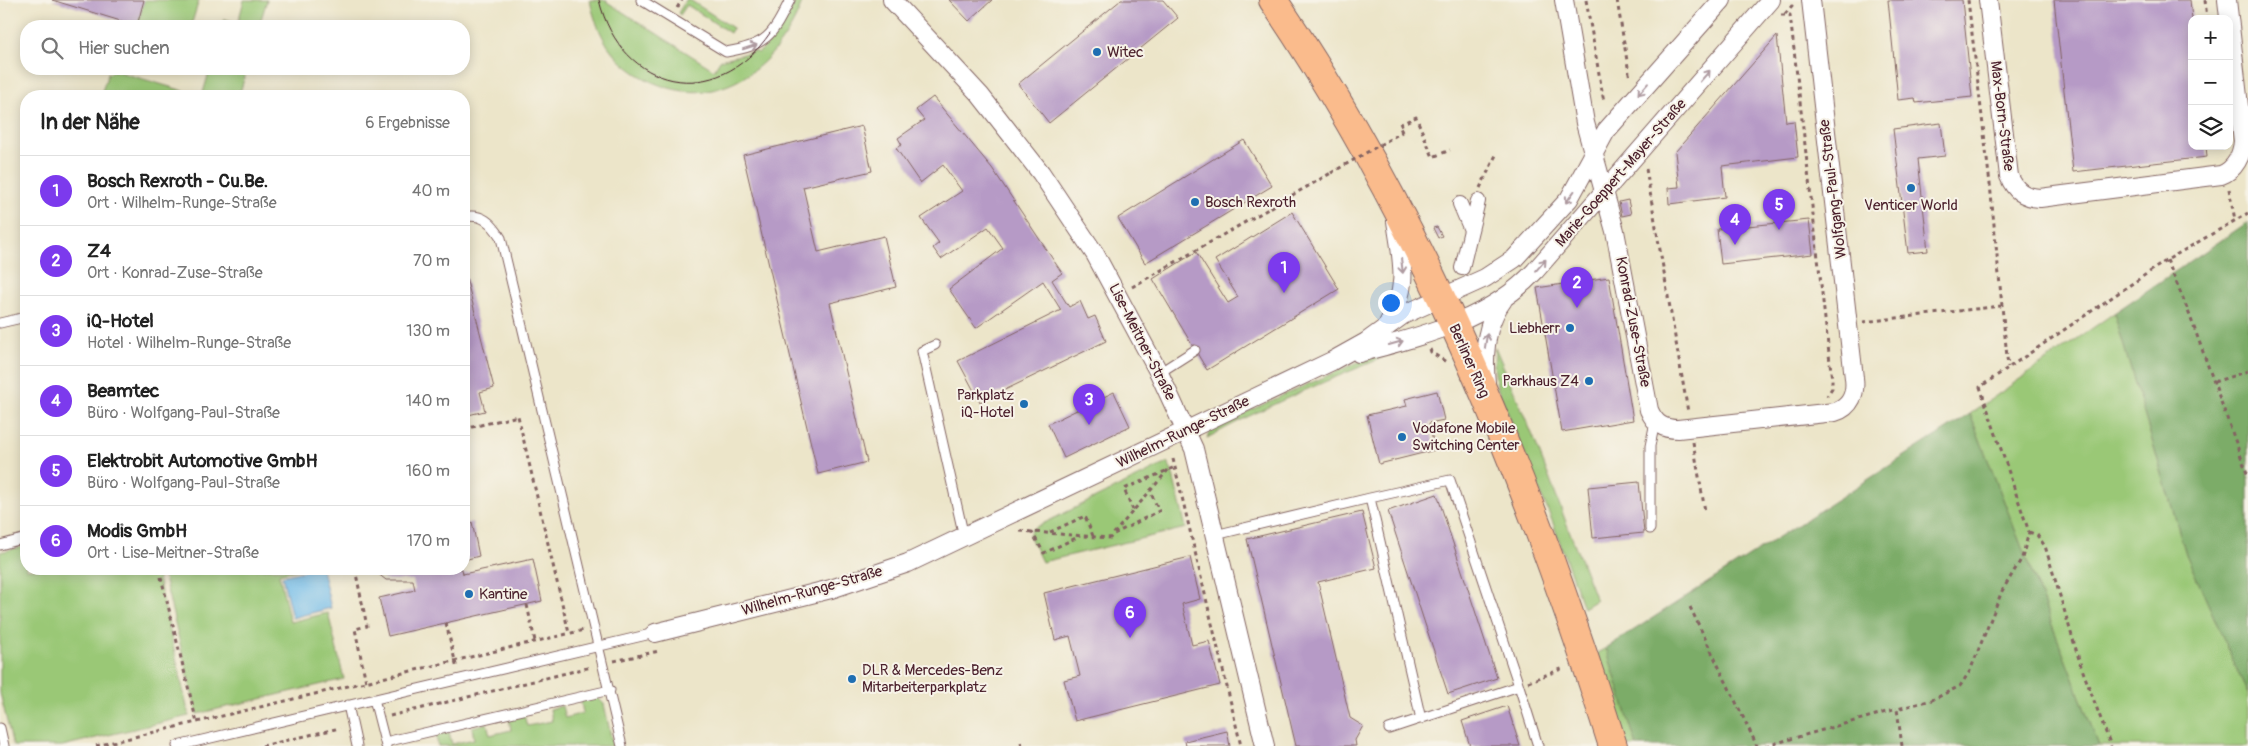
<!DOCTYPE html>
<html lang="de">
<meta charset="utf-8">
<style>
:root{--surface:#fff;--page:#f6f6f6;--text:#222;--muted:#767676;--line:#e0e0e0;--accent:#7c3aed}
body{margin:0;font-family:Pangolin,sans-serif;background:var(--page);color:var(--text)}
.controls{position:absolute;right:15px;top:15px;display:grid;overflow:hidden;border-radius:10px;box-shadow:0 2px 12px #0003}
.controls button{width:45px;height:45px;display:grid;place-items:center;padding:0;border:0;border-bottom:1px solid var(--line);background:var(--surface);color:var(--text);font:25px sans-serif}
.you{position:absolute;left:1390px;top:302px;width:18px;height:18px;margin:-12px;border:4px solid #fff;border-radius:50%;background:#1a73e8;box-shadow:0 0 0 8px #1a73e833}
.badge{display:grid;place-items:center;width:32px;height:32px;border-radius:50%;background:var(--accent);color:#fff;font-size:16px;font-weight:700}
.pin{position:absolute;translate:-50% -41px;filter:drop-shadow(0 1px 2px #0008)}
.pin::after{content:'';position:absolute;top:26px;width:18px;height:15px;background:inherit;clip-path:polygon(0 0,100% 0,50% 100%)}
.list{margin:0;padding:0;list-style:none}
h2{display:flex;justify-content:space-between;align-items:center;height:65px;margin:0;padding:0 20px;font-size:21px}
h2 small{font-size:16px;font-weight:400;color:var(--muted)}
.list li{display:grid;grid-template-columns:32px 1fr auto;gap:15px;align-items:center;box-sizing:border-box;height:70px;padding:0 20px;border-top:1px solid var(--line)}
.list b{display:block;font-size:19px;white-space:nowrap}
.list p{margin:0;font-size:16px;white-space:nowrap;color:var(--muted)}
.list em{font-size:16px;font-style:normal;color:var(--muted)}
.icon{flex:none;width:28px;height:28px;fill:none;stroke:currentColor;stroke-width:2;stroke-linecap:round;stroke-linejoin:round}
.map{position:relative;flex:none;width:2248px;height:746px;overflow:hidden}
.search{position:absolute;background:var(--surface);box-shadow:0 2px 12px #0003;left:20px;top:20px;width:450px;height:55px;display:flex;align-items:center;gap:12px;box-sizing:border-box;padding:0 18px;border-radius:20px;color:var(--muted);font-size:19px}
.panel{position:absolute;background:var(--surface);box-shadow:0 2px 12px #0003;left:20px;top:90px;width:450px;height:485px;border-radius:20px}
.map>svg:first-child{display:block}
.green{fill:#9ac876;stroke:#727450}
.forest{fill:#7bac67;stroke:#626649}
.water{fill:#70bbe9;stroke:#5d6d8a}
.building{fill:#b69ac6}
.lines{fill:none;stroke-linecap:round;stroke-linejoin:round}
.service-casing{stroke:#836462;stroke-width:11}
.pedestrian-casing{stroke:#836462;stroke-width:16}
.minor-casing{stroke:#836462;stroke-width:20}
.primary-casing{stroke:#836462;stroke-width:30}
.path{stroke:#836462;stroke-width:3;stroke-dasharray:4 4;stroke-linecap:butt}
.service{stroke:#fff;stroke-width:9}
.pedestrian{stroke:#fff;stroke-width:14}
.minor{stroke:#fff;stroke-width:18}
.primary{stroke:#fabb8c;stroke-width:28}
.tram{stroke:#4a1f2b;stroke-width:1}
.path-bridge{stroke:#836462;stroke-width:3;stroke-dasharray:4 4;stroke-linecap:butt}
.oneway{stroke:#ae9aa0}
.poi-dot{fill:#1f6fb2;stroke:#f7f3e8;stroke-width:2}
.labels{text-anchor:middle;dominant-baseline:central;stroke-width:4;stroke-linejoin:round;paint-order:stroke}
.poi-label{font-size:15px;fill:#4a1f2b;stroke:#f7f3e8;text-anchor:start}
.street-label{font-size:15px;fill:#4a1f2b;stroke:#f7f3e8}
</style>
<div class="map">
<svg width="2248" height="746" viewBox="0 0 2248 746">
<rect width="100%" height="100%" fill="#f7f3e8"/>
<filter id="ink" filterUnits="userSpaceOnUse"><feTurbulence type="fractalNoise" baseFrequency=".02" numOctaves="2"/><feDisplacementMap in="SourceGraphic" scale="10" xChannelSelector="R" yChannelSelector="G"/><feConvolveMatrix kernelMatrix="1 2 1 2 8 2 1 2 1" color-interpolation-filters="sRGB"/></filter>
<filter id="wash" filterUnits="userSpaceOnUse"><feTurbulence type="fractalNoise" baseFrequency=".0096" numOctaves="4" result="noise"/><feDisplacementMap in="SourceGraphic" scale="20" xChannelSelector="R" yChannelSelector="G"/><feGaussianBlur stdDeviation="1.12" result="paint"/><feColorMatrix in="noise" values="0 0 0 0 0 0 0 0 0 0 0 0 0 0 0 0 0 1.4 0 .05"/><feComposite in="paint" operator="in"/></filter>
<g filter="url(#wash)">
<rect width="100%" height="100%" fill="#ece5c9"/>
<path class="green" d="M144,0H199L191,26H120L121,21L137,26Z
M244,0H267L259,26H223L225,19L238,23Z
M590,0H607V2L714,70L720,60L755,51L758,53C775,41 787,18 796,0H803C789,41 756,81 712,90C674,98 629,77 608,46C599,32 593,16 590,0Z
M686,0H690L733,28L730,33L687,5L680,15L678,13Z
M210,69H247L239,96H202Z
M114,71L119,72L201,96H109L101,94L108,74Z
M2114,313L2186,554L2248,694V746H2099L1970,414Z
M1423,339V345C1403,346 1383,358 1365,365C1311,387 1258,410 1207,438L1210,431L1227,421L1288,393L1393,347Z
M1495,347L1533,436L1596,600L1583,608L1553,523L1497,387L1494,367Z
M1167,463L1172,471L1186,528L1042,562L1029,535L1032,529Z
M22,547L26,560V569H156L189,716L62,746H13L0,693V552Z
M162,569H299L279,574L290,622L328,613L344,679L197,714Z
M1606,648L1637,746H1626L1597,653Z
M596,696L604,704L613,746H438L436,735L449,732L452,744L474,739L472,727L487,723L490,735L511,730L509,718L524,715L527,726L552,721L550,709L562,706L565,718L583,713L580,697Z"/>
<path class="forest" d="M2248,222V694L2186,554L2114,313Z
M1970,414L2099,746H1637L1606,648Z"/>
<path class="water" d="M312,569H322L331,608L292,618L282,576Z"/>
<g id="blocks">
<path class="building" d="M52,0H144L137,26Z
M949,0H992L969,21Z
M1121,0H1163L1178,18L1049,123L1018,84Z
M1888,0H1962L1972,97L1916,103L1915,98L1898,100Z
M2054,0H2190L2192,19V146H2206L2207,157L2073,172Z
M1777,36L1786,122L1794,121L1798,157L1722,166L1725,197L1669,204L1668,188L1679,187L1675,152Z
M933,97L992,168L1062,273L1052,280L1069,307L1080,301L1088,319L1095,316L1106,341L980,402L958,361L1061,310L1043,281L976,328L949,289L1003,248L988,227L941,259L933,248L939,243L921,218L962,191L943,165L920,183L896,148L902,145L898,138L924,120L916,110Z
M1941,123L1945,156L1918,159L1928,251L1908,253L1893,129Z
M862,126L872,171L803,187L818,252L884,236L896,287L830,303L867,462L818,474L743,155Z
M1244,140L1272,186L1145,263L1118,218Z
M1628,200L1631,214L1622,216L1619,202Z
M1292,212L1339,289L1207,370L1153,279L1196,252L1228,303L1238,297L1215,260Z
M1809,220L1813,254L1721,264L1717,229Z
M1437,227L1442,236L1438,238L1433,228Z
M464,269L494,388L480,392L485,411L464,416Z
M1609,277L1633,420L1562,432L1537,288Z
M1437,391L1444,420L1429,423L1435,450L1379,464L1367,415L1407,406L1405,399Z
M1114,392L1130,426L1064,458L1048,424Z
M1639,482L1644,533L1593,538L1588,487Z
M1437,494L1497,678L1448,694L1388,511Z
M1362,512L1376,568L1318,582L1350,718L1363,726L1355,740L1356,746H1296L1247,539Z
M472,522L479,556L464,560V524Z
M1190,557L1200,599L1182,604L1192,645L1209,641L1220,685L1075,721L1064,680L1080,676L1070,636L1055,640L1044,593Z
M533,559L542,601L388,636L379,598L415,590L413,580H386L372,569H462L463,574Z
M1507,706L1520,746H1470L1462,721Z
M1227,731L1230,746H1186L1185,741Z"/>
</g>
</g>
<g filter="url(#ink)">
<use href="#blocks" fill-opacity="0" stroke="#836462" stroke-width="1"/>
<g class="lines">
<g class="service-casing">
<path id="service" d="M641,0L726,52C767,45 772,36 790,0
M464,217C482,213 492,223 501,238L622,746
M0,323L26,317
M935,345L922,351L964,537
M1159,373L1195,350
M1370,498L1450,480L1519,686
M1650,529V446L1655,422
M1215,535L1370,498L1421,719
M0,545L26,538
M374,699L386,746
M348,705L357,746
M0,728L4,746
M1389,729L1519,686L1538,746
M385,742L610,690
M177,746L655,633"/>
</g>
<g class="pedestrian-casing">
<path id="pedestrian" d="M1460,204L1471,230L1462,268
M1471,230L1478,201"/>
</g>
<g class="minor-casing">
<path id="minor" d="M892,0L980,95L1041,173L1095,254L1159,373L1194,449L1265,746
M1564,0L1585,123L1615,231L1649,410C1655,424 1663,429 1678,429L1835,412C1851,407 1856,393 1854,378L1811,0
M1988,0L2009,176C2015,191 2024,197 2040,198L2221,175C2235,170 2242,155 2243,141L2227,0
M1388,324C1410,286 1402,262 1396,221
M1359,353C1422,336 1490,320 1535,271L1771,0
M1486,383C1483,354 1485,324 1503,300
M655,633L831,589L908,563L1332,361L1366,342L1403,315L1485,278L1514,259L1569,199L1606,131L1722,0"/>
</g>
<g class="primary-casing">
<path id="primary" d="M1273,0C1427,227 1531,486 1613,746"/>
</g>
<path class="path" d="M1586,0L1604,102
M1617,0L1630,79
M1968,0L1990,184L2008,367
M2205,0L2207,19
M677,8L682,0
M1785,14L1795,2
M1781,15H1790L1832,380V388L1827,396
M1402,132L1399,125L1416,117L1433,157L1450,150
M1646,169L1688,412
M1480,188L1496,155
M2229,189L2235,220
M2167,260L2187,308L2248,476
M1132,287L1331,173
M1863,322L2001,306
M1430,349L1431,352L1446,362
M2214,382L2248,371
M464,429L518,416L569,633
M1693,442L1705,511
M1173,459L1241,746
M1133,510L1124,489L1175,467
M1020,531L1110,538L1168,470
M1031,531L1044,553L1080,536
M1050,532L1085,516L1093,536
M2029,532L2037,535L2045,546L2081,666L2111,746
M1114,534L1159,511L1150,491
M159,569L197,723
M355,569L367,626L355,629L366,682
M527,605L535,641
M1690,607L1757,746
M446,623L457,669
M614,661L659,651
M1528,682L1564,668
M390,716L591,667
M1021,742L1022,746
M96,746L584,630
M262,746L340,728
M1766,746L1897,709
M1902,746L1897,709L1932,700L1960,686L1970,671L2002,591L2022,558L2029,532L1980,387L2167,260L2248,213"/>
<use href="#service" class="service"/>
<use href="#pedestrian" class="pedestrian"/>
<use href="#minor" class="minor"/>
<use href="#primary" class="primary"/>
<path class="tram" d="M599,0C621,91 717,111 770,33"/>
<path class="path-bridge" d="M1331,173L1402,132"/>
</g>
<defs><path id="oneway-shaft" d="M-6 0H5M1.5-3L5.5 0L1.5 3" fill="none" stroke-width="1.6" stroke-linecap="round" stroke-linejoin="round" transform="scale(1.25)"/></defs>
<g class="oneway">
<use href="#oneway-shaft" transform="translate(750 47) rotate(-18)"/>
<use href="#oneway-shaft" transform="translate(1705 76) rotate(-49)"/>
<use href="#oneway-shaft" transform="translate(1643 89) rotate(131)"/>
<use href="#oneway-shaft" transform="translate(1570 197) rotate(126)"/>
<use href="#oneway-shaft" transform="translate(1541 265) rotate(-49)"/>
<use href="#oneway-shaft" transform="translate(1402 266) rotate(83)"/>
<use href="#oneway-shaft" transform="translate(1486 341) rotate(-81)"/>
<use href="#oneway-shaft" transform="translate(1396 343) rotate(-16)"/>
</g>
</g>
<g class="poi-dot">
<circle cx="1097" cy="52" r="5"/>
<circle cx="1911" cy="188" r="5"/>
<circle cx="1195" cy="202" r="5"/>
<circle cx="1570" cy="328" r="5"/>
<circle cx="1589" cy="381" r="5"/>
<circle cx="1024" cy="404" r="5"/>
<circle cx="1402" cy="437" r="5"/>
<circle cx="469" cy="594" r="5"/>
<circle cx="852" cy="679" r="5"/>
</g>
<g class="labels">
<g class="poi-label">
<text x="1107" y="52">Witec</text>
<text x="1205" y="202">Bosch Rexroth</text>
<text x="1911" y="205" text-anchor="middle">Venticer World</text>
<text x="1560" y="328" text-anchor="end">Liebherr</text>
<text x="1579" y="381" text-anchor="end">Parkhaus Z4</text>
<text x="1014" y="395" text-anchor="end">Parkplatz<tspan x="1014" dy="17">iQ-Hotel</tspan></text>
<text x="1412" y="428">Vodafone Mobile<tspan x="1412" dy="17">Switching Center</tspan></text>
<text x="479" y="594">Kantine</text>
<text x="862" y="670">DLR &amp; Mercedes-Benz<tspan x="862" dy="17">Mitarbeiterparkplatz</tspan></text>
</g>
<g class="street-label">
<text transform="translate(2002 116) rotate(83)">Max-Born-Straße</text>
<text transform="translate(1621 173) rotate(-49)">Marie-Goeppert-Mayer-Straße</text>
<text transform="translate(1833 189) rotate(-97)">Wolfgang-Paul-Straße</text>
<text transform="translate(1633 322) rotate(79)">Konrad-Zuse-Straße</text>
<text transform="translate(1142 342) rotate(63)">Lise-Meitner-Straße</text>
<text transform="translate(1469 361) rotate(66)">Berliner Ring</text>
<text transform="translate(1183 432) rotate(-26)">Wilhelm-Runge-Straße</text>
<text transform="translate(812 591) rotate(-16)">Wilhelm-Runge-Straße</text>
</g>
</g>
</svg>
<div class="controls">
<button>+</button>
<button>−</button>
<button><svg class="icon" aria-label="layers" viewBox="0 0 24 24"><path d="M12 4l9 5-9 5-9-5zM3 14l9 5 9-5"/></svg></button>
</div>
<div class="you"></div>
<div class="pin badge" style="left:1284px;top:293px">1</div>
<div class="pin badge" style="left:1577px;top:308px">2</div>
<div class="pin badge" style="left:1089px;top:425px">3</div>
<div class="pin badge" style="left:1735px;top:245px">4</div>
<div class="pin badge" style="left:1779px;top:230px">5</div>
<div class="pin badge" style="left:1130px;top:638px">6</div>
<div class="search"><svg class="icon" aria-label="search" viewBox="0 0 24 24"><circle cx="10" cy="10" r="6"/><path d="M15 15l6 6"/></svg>Hier suchen</div>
<section class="panel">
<h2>In der Nähe<small>6 Ergebnisse</small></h2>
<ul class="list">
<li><span class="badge">1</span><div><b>Bosch Rexroth - Cu.Be.</b><p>Ort · Wilhelm-Runge-Straße</p></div><em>40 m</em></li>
<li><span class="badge">2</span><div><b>Z4</b><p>Ort · Konrad-Zuse-Straße</p></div><em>70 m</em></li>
<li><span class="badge">3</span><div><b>iQ-Hotel</b><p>Hotel · Wilhelm-Runge-Straße</p></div><em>130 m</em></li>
<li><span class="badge">4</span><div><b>Beamtec</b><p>Büro · Wolfgang-Paul-Straße</p></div><em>140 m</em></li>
<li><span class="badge">5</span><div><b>Elektrobit Automotive GmbH</b><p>Büro · Wolfgang-Paul-Straße</p></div><em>160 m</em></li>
<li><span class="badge">6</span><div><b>Modis GmbH</b><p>Ort · Lise-Meitner-Straße</p></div><em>170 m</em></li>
</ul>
</section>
</div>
